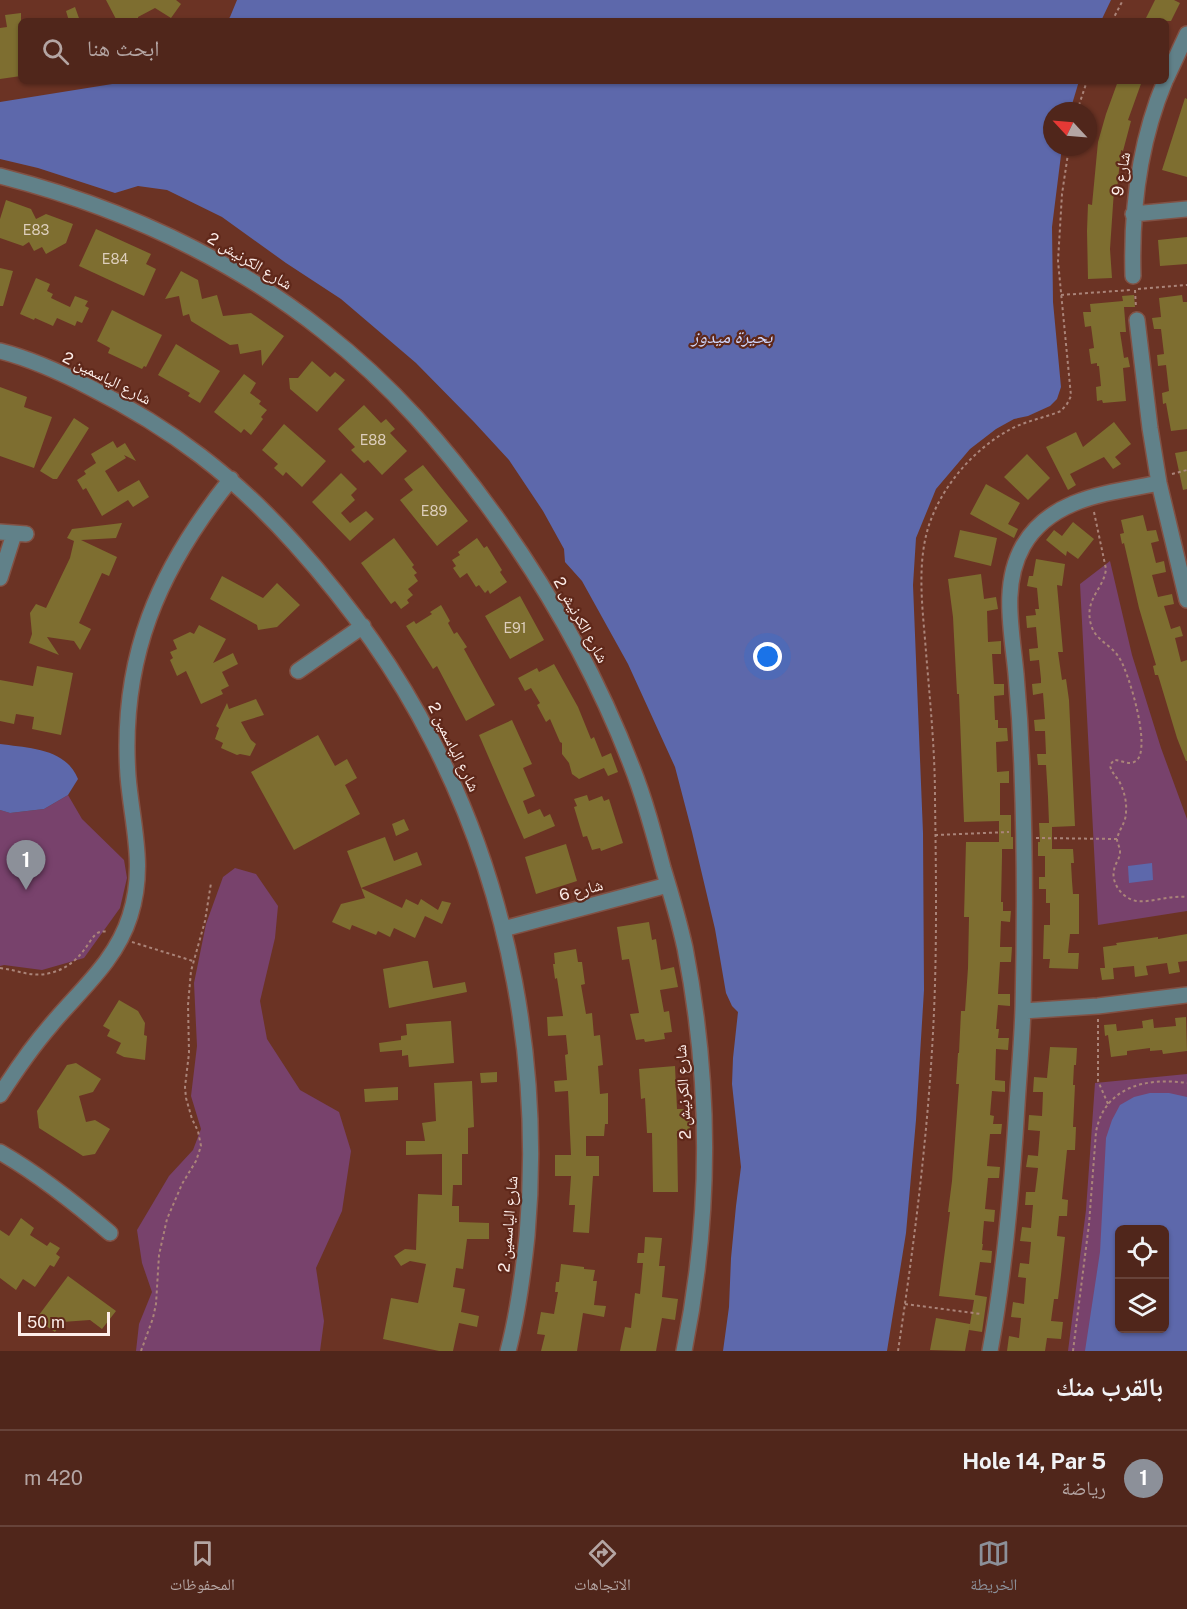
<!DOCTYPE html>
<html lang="ar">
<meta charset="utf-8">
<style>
:root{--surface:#50261b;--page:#5a3228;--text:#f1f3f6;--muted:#b4a5a3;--line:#67433a;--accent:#8c9099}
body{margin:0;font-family:"Public Sans","Noto Naskh Arabic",sans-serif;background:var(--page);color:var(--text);direction:rtl}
.controls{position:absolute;right:18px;bottom:18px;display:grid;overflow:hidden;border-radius:9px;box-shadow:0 2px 4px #0004}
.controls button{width:54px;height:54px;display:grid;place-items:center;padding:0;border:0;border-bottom:2px solid var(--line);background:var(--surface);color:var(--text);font:30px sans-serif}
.compass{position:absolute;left:1043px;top:102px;width:54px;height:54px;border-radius:50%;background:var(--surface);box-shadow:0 2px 4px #0004;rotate:296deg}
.scale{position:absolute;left:18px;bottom:15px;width:92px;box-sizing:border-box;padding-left:6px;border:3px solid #fdeeea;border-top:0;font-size:16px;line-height:21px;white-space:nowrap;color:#fdeeea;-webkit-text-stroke:4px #5f281a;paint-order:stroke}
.you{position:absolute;left:768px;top:657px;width:21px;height:21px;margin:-15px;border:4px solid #fff;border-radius:50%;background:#1a73e8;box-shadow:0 0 0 9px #1a73e833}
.badge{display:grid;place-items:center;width:39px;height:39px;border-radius:50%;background:var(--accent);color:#fff;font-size:20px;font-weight:700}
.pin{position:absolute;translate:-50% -50px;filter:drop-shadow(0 2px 3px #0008)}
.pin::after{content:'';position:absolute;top:32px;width:21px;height:18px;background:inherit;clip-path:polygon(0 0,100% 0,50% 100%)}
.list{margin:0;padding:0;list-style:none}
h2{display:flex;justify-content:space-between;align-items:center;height:78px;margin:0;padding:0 24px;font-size:26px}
h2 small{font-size:20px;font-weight:400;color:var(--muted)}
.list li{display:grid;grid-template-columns:39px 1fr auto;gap:18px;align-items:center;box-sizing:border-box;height:96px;padding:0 24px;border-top:2px solid var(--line)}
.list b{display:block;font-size:22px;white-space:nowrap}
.list p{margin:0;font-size:20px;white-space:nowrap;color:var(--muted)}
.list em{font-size:20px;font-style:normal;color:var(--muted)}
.icon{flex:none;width:33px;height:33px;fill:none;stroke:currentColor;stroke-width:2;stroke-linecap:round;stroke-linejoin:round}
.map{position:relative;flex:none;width:1187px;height:1351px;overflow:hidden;direction:ltr}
.search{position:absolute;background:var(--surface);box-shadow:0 2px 4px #0004;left:18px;right:18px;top:18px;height:66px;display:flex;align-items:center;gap:15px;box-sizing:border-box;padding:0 21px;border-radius:9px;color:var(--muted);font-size:22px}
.sheet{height:174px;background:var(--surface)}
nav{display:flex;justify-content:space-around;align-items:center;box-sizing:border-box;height:84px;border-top:2px solid var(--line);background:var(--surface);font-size:16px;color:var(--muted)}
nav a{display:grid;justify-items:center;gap:3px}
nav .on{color:var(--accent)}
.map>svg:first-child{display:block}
.green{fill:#78426c;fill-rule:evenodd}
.water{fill:#5d68ab;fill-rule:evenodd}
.building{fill:#7e6e30}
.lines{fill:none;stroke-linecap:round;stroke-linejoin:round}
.minor-casing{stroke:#825144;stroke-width:18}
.path{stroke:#aa8479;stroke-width:2;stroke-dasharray:3 3;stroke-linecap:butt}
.minor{stroke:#618189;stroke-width:15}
.labels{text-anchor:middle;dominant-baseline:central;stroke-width:4.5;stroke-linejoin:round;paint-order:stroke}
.number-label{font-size:14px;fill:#ddcebc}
.street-label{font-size:16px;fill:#fdeeea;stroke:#5f281a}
.water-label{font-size:18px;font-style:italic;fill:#cfd7fe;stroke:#5f281a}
</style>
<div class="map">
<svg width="1187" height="1351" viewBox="0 0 1187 1351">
<rect width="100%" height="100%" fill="#6b3324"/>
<path class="green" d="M1110,561L1132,655L1161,748L1187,819V911L1098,925L1080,584Z
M68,795L82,819L124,860L127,878L120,908L84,958L42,970L4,965L0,966V810L10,813L44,809Z
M235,868L256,874L278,906L275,938L260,1001L267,1039L300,1090L339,1112L351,1151L342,1211L316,1268L324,1321L320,1351H136L139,1324L152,1292L142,1263L137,1230L169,1176L193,1150L201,1129L191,1096L197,1046L194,983L206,924L223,877Z
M1187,1074V1351H1068L1086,1210L1095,1083ZM1120,1230H1164V1328H1120Z"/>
<path class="water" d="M237,0H1111L1101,21H227L230,17Z
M131,81H1079L1070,111H1052V147H1062L1052,227L1053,302L1061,387L1057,399L1050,406L1028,416L1014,419L996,429L970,449L936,489L916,538L913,585L923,833L924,990L916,1120L906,1233L887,1351H723L729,1307L731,1258L736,1206L741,1167L732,1084L733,1058L738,1012L732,1006L726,993L715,929L692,832L675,767L628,664L582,581L565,562L564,549L543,511L509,460L474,422L416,363L341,299L286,263L222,217L167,190L138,186L115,193L38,168L0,159V102Z
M0,744C28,748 66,748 78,779L68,795L44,809L10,813L0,810Z
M1152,863L1153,880L1129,883L1128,866Z
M1150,1093H1169L1187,1097V1351H1085L1100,1252L1106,1138L1112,1120L1120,1105L1134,1097ZM1120,1230H1164V1328H1120Z"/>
<path class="building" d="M106,0H176L181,4L171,18L155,8L138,17V21H117Z
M1155,0H1174L1180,3L1171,21H1153L1146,18Z
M75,7L80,21H69L66,11Z
M21,13V76L0,79V28L7,27L5,15Z
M1118,81H1142L1128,120L1131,121L1123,151L1121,150L1117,190H1114L1110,249L1112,278L1088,279L1087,231L1088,204L1092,205L1098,142L1106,114Z
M1185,98L1187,99V177L1162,170Z
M6,200L31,209L36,219L46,214L73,224L66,243L46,254L42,247L34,251L29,242L23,246L0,238V219Z
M96,229L151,254L146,264L156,269L144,296L79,266Z
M1187,237V264L1160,266L1158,240Z
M0,268L13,271L3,306H0Z
M181,271L198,280L202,299L217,295L223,316L251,313L284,336L262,366L261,350L240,354L238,344L230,345L191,321L189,314L183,316L179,296L165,299Z
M36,278L50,284L47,291L53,294L51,298L70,307L75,296L88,301L85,306L89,308L82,323L77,321L75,326L57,318L53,326L35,318L34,320L20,314Z
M1134,295L1135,307H1124L1126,332H1120L1124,358L1128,357L1130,367L1123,368L1126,401L1103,403L1102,400L1097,401L1096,387L1101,386L1099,366H1097V363L1091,364L1089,349L1094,348L1091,326L1085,327L1083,312H1091L1090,304L1123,301L1122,296Z
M1182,295L1183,302H1187V429L1171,431L1166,403L1163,404L1162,393L1169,391L1166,365L1158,366L1157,355L1164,354L1161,329H1154L1152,318L1161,317L1159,298Z
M112,310L162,335L146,367L144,366L142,369L108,353L110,348L97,341Z
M176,344L220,371L200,403L188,396L190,393L158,375Z
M312,361L330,377L335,372L345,380L317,412L290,389L289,378H298Z
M244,374L256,383L250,393L261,401L259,404L267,410L261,417L263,419L251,435L244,429L241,433L214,412Z
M0,387L27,397L24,407L52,417L34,468L0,456Z
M364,405L381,423L386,419L395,429L390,433L407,451L382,475L368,460L364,463L351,450L355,447L338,429Z
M74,418L89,428L57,479H53L40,471Z
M1114,422L1131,444L1115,457L1121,464L1113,469L1104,457L1070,474L1076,485L1068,490L1046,447L1076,432L1083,447Z
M284,424L326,461L302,487L286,472L283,476L274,468L278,464L262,450Z
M113,441L117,448L125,443L136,461L124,455L126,458L105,471L118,492L139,480L149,497L133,507L128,500L102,516L86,488L83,490L77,480L86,474L84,471L96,463L91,454Z
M1187,451V489L1183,490L1175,453Z
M1027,454L1050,478L1028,500L1004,477Z
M423,465L468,521L437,546L400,500L413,490L404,479Z
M341,473L357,489L351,495L355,500L341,513L350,523L366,511L374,519L350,541L312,502Z
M986,484L1020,503L1008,524L1018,529L1014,538L970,514Z
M1143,515L1147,531L1156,530L1159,541L1151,543L1156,563L1164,561L1166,572L1152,575L1158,597L1172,594L1174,604L1164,606L1171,629L1180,626L1183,636L1175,638L1181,662L1187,660V761H1186L1177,738L1158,675H1155L1153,666L1156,665L1139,608L1124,543L1122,544L1120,534L1124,533L1121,520Z
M1073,522L1094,539L1078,559L1067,551L1066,556L1046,540L1054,530L1062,536Z
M122,523L116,538L81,540L117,557L109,576L102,573L79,623L91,629L80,650L74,641L47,637L59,655L29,643L32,634L30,613L36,604L46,608L70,558L74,541L67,538L72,529Z
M960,530L997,538L991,566L954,557Z
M394,538L414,565L412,567L417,573L414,575L418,581L408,589L413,595L407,600L409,603L401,609L395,601L391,604L361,563Z
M477,538L484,548L487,546L502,570L500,572L507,582L490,594L488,590L485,593L479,585L476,587L467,573L460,578L453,568L456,566L452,560L460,555L458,552Z
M1036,559L1065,564L1062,586L1057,585L1063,652H1058L1062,680L1066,679L1069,700L1075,826L1052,827V849H1073L1074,863H1071L1072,881L1073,894H1079V934H1070L1068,953H1079L1078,969L1049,968L1050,959H1043L1044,925H1050V903H1046V889H1039V877H1045V856H1038V842H1040L1039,823H1049L1048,797L1046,765H1038L1037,754H1046L1045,731H1035L1034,720L1045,719L1043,693L1033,695L1032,684L1041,683V679L1039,660L1030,661L1029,649L1038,648L1036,627L1027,628L1026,616L1036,615L1035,609H1039L1037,588L1027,586L1029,576H1033Z
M981,574L984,599L996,597L998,609L987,611L988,642L1001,641V654H992L994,684H1004V695L994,696L995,720H998V728H1007L1008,741L996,742L997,772L1009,771V783H1000V815H1011V837H1013V849H1002V857L1001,902H1003V911H1011L1010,922L1001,921L1000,947H1012L1011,962H1000L998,994H1010V1006L998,1005L996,1029H999L998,1038H1009L1008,1050L996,1049L995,1080L1005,1081V1092L992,1091L990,1115L994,1116L993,1124H1002L1001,1134H990L987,1166L1000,1167L999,1178H988L985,1209L995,1210L994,1222L984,1221L982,1244H983L982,1250L992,1251L991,1263L980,1262L975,1295L987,1297L982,1332L969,1330L974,1300L939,1296L950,1212H948L952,1181L959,1084H956L958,1053H959L961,1011H965L968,968L969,917H964L966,842H999V821L964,822L959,694H957L953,617L948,579Z
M222,576L263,598L277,583L300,605L277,627L258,630L257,625L210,599Z
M520,596L544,640L510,659L485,616Z
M441,605L450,621L448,623L454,634L457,632L467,647L464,649L495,705L466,721L437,666L433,669L406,626L414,621L416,624L432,614L430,612Z
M199,625L226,639L213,663L233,653L238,664L222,672L229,686L221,690L223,694L201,704L186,671L177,676L170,660L173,658L170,652L177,649L173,640L190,632L194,634Z
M554,664L578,707L591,739L594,737L602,757L611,753L618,772L608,776L604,768L579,779L572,774L569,763L562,754V743L560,742L550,719L546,722L537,705L540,703L531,688L525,691L518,678L537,668L539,672Z
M37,666L73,673L61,735L32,729L34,717L16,714L14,724L0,721V680L33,686Z
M256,699L264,715L241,722L251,740L256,744L250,756L240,754L237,755L221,748L223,743L215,739L219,728L216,726L227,703L229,709Z
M512,720L532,764L523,768L535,796L523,801L528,814L540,809L544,817L550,814L555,826L524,839L479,735Z
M318,735L335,766L347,759L357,778L345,785L360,814L294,850L251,772Z
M587,795L589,801L602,796L604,801L609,799L623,843L601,851L600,848L592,850L587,836L583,837L574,807L577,806L574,799Z
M404,819L409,830L396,836L392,824Z
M385,837L394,861L417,852L422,865L361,888L402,908L406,899L418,905L421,899L438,910L442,901L451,903L442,924L425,916L415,938L394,928L390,937L378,931L376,935L352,925L350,930L332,922L341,904L365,898L347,851Z
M566,844L577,881L536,894L525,857Z
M649,922L652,940L656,939L661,970L674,967L678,987L660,990L664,1012L669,1011L672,1032L664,1033L665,1039L645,1042L644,1039L636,1040L630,1014L639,1013L629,959L622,960L617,927Z
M1187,934V961L1178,962L1180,972L1169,974L1167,963L1146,966L1148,975L1135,977L1134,966L1113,968L1114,979L1102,980L1100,968H1105L1103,947L1117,945L1116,943L1158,937V939Z
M576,949L578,962H582L585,984L581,985L586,1014L592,1013L594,1036L600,1035L603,1065L598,1066L600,1094L608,1093V1124H605L604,1136H586V1156H599V1176H593L589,1233L573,1232L575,1205H569L571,1176H555V1155H571L568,1091L555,1092L554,1081L567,1080L565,1055L568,1054L566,1035L548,1036L547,1017L563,1016L557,978L555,979L553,964H555L554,953Z
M424,961H428L433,988L465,982L467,992L389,1008L383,969Z
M119,1000L138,1011L145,1023L144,1035L147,1036L145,1060L124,1057L116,1053L121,1043L107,1036L110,1030L103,1026Z
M1186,1017L1187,1051L1163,1054L1162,1050L1150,1051V1048L1127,1051V1055L1111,1057L1108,1035L1105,1036L1104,1025L1116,1024L1117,1031L1143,1028L1142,1021L1153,1019L1154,1028L1176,1026L1175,1018Z
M451,1021L454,1063L409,1067L408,1055L402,1056V1050L380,1052L379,1043L401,1040V1036L407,1035L406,1024Z
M1050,1047L1077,1048L1076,1065H1074L1073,1085H1075L1073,1127H1076L1075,1150H1067L1062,1199L1068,1200L1067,1216H1059L1057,1236L1065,1237L1061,1275L1058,1299H1054L1051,1321L1063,1322L1061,1339L1047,1338L1045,1351H1007L1009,1336L1019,1338L1021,1318L1011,1317L1013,1302L1024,1304L1026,1278L1018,1277L1020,1263L1029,1264L1031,1242L1020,1241L1022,1227L1031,1228L1033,1205H1025L1026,1192H1035L1038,1168L1026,1167L1028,1155L1038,1156L1040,1131L1028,1130L1029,1115L1042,1116L1043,1092H1033L1034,1077L1047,1078Z
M76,1063L101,1079L93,1092L79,1096L86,1122L95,1120L110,1129L95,1154L83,1156L39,1128L37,1111L67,1065Z
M675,1066L677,1109H689L690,1131H677L678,1192H653L652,1133H647L645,1098L641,1099L639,1069Z
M497,1072V1082L481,1083L480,1073Z
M472,1081L474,1127L468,1128V1154H462V1185H453L452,1206H459V1222L489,1223V1239H467L463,1269L456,1268L453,1287L465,1289L461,1312L479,1316L477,1327L459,1323L453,1351H439L383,1339L391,1298L418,1303L426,1264L410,1261L401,1266L394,1256L405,1249L416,1250L418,1194L442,1195V1154L406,1155V1141H425L422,1123L436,1121L434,1083Z
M398,1087V1100L365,1102L364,1089Z
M21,1218L34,1228L30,1235L47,1246L50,1242L60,1248L56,1254L60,1257L54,1267L50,1265L35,1287L23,1279L16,1290L0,1278V1230L9,1236Z
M645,1237L662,1238L659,1266H665L662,1297L678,1299L675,1320L662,1318L656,1351H620L625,1327L631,1328L635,1293L640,1294L643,1263H637L638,1253H644Z
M561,1264L584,1267V1269L595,1270L593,1281H597L594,1305L606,1306L604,1317L583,1313L577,1351H541L545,1335L537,1334L541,1312L554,1314L558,1292H555L556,1282H559Z
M68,1276L116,1311L102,1329L90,1320L62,1322L55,1332L36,1319Z
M936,1318L970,1324L965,1351L930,1350Z"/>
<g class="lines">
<g class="minor-casing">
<path id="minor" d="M1166,79L1187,34
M0,176C117,206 228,256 323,331C392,385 445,446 496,517C552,595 598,678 632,767C645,800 654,834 663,868C671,894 679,921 685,948C711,1081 711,1218 684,1351
M1133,214L1187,209
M1133,276C1131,209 1139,143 1165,81
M1137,320L1150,428L1159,483L1187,600
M0,351C31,359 62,373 91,388C171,428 235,477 295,544C349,604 396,669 432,740C510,891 542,1067 527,1236C523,1274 518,1313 508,1351
M0,532L26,534
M0,578L14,534
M298,671L363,626
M503,929L668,885
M1023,1011L1098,1006L1187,995
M0,1095C16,1070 32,1047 51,1025C80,990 116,961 130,916C146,866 132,825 128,776C120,658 158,570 231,479
M0,1152C40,1175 75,1203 110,1233
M990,1351C1005,1270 1012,1188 1017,1105C1019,1073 1022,1041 1023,1008C1025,929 1025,850 1022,771C1021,738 1019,706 1016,674C1012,631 1001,585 1023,546C1051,497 1110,493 1159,483"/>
</g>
<path class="path" d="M1112,21L1123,0
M1077,111L1087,81
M1138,289L1187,285
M1135,290L1136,308
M1061,295L1130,290
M1172,474L1187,470
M1094,512L1106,569C1104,588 1086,598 1090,620C1093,641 1111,643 1120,659C1129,674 1152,749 1136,761C1128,766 1122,760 1114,760L1110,765C1111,772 1115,775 1119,781C1124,790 1127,802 1126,812C1126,823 1119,829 1117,839C1117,843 1120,847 1120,852C1120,859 1115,863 1114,870C1111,883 1122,898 1136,901C1151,903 1170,895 1187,897
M935,835L1009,832
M1036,838L1117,839
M132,942L193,961
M0,968C18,970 32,978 50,973C64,970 76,961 84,950C88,945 91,939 95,935C99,931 103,931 108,932
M1098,1019V1081L1108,1104
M905,1304L981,1314
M141,1351L153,1318L156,1304L159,1255L167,1219L182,1184L196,1161L201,1146L198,1131L192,1119L186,1098L185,1087L189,1053L188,1005L191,971L205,921L211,883
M898,1351C915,1239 929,1126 934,1012C937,941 936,870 935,799C935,750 930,701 926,652C923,611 916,565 929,525C942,486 973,450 1009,430C1025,421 1044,418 1061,411L1067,404L1071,396L1058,261L1062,194L1069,147
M1073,1351L1089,1224L1096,1132C1104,1087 1146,1077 1187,1083"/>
<use href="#minor" class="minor"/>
</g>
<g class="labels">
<g class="number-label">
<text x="36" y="230">E83</text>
<text x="115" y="259">E84</text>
<text x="373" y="440">E88</text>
<text x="434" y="511">E89</text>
<text x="515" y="628">E91</text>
</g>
<g class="street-label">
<text transform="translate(1121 174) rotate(-80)">شارع 9</text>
<text transform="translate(250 261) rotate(31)">شارع الكرنيش 2</text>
<text transform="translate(107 378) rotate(27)">شارع الياسمين 2</text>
<text transform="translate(581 620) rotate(61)">شارع الكرنيش 2</text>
<text transform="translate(454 747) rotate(64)">شارع الياسمين 2</text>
<text transform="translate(581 890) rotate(-15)">شارع 6</text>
<text transform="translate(683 1092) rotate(-93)">شارع الكرنيش 2</text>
<text transform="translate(508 1224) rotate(-85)">شارع الياسمين 2</text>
</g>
<g class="water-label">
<text x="732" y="336">بحيرة ميدوز</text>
</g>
</g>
</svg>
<div class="controls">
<button><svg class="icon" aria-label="locate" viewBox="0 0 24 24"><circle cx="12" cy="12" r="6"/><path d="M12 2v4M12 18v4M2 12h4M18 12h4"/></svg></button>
<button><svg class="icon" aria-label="layers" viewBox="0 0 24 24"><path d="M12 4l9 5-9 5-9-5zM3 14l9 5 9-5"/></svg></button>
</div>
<svg class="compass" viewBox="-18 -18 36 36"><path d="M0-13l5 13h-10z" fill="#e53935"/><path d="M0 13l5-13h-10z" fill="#b4a5a3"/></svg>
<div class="scale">50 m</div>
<div class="you"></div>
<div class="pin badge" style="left:26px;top:890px">1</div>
<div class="search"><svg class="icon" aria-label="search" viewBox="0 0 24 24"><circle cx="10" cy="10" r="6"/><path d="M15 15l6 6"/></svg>ابحث هنا</div>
</div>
<section class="sheet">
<h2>بالقرب منك<small></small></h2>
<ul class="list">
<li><span class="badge">1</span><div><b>Hole 14, Par 5</b><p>رياضة</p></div><em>420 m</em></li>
</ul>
</section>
<nav>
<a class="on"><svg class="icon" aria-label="map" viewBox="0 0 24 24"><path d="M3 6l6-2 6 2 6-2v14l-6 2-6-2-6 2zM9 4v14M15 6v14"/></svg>الخريطة</a>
<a><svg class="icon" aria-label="directions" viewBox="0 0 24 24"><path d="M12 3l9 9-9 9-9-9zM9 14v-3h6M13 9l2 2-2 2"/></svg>الاتجاهات</a>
<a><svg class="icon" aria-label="saved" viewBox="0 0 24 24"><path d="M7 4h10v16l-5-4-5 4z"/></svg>المحفوظات</a>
</nav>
